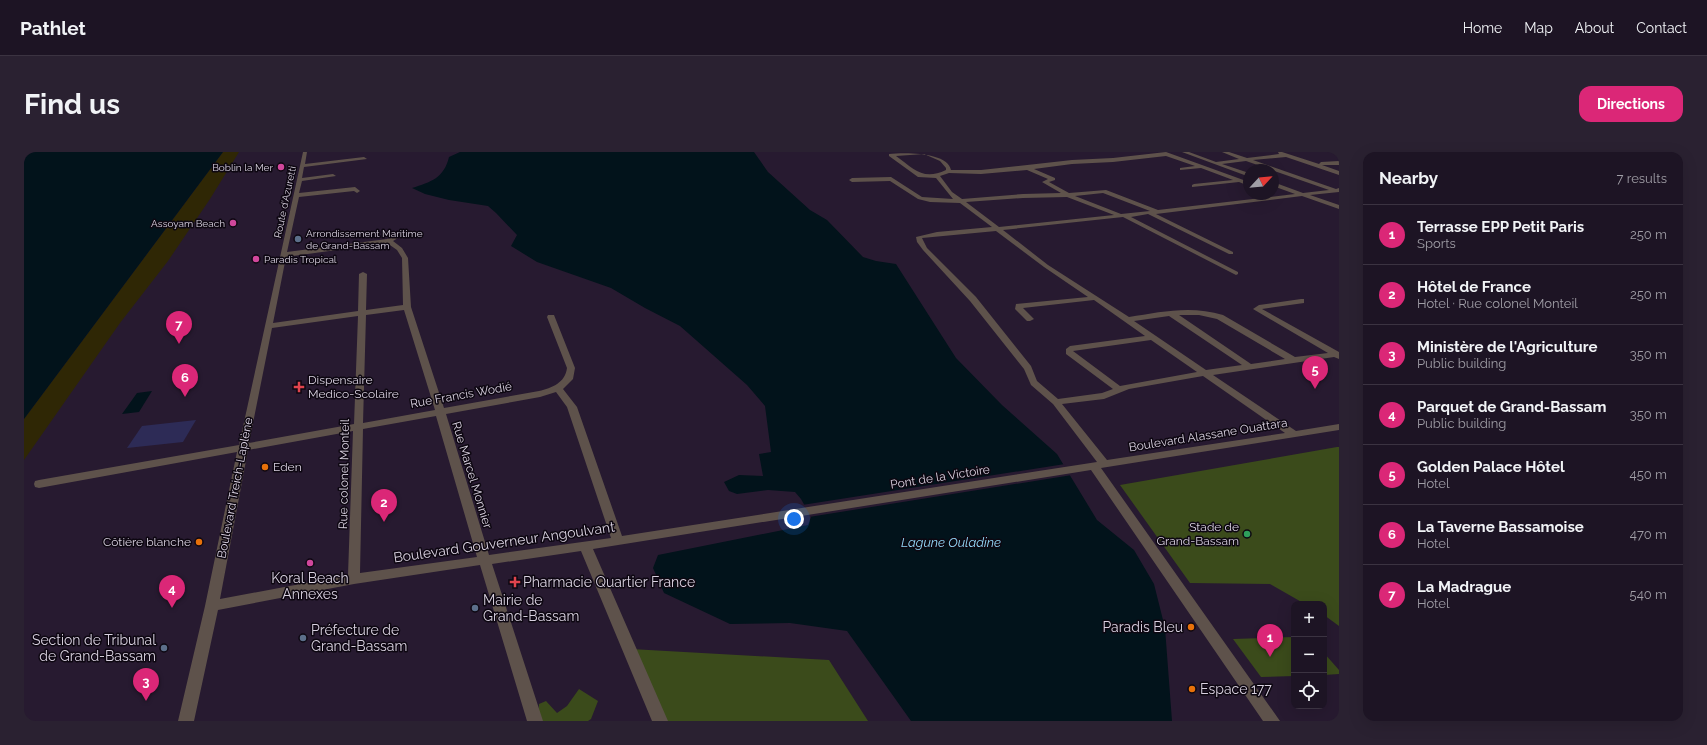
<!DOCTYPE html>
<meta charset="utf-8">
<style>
:root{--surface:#1d1424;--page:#2a2131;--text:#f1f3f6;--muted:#a09ea6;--line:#3b3341;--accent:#db2777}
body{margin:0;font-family:Raleway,sans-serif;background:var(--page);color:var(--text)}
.controls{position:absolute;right:12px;bottom:12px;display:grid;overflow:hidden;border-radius:8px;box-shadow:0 4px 16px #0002}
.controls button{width:36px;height:36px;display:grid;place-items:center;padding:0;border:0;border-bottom:1px solid var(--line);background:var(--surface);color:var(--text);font:20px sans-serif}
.compass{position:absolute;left:1219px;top:12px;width:36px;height:36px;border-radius:50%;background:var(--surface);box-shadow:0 4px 16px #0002;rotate:64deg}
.you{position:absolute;left:770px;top:367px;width:14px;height:14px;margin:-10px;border:3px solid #fff;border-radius:50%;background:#1a73e8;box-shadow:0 0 0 6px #1a73e833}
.badge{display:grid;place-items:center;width:26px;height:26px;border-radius:50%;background:var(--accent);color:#fff;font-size:13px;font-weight:700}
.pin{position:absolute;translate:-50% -33px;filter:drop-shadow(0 1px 2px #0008)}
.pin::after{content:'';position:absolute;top:21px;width:14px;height:12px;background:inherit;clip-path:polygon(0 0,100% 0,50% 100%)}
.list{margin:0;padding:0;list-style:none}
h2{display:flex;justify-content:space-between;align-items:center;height:52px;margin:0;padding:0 16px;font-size:17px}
h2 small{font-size:13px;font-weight:400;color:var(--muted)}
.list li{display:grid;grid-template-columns:26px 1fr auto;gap:12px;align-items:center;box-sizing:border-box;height:60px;padding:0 16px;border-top:1px solid var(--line)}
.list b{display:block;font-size:15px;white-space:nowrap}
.list p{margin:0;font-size:13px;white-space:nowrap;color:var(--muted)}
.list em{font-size:13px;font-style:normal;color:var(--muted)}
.icon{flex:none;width:22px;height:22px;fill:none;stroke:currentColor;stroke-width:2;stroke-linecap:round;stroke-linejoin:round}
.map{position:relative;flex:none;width:1315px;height:569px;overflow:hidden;border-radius:12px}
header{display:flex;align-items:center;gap:24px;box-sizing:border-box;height:56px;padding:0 20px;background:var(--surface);border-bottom:1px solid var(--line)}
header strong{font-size:19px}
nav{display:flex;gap:22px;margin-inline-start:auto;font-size:14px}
.intro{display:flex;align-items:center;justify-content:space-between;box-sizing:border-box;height:96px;padding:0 24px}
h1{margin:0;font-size:28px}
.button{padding:10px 18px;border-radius:12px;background:var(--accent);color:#fff;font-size:14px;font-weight:700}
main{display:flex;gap:24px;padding:0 24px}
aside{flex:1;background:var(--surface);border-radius:12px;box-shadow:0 4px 16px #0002}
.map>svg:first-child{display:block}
.green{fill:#3b4b1b}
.sand{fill:#2f2705}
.water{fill:#02131b}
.pier{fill:#271a30}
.building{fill:#2d2b56}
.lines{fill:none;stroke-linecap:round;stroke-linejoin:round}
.minor{fill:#5e524b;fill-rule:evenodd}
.hotel-dot{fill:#d1479c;stroke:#0d0711;stroke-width:1.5}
.service-dot{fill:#5c6f8a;stroke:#0d0711;stroke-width:1.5}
.health-dot{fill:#e0444e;stroke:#0d0711;stroke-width:1.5}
.food-dot{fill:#e8710a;stroke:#0d0711;stroke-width:1.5}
.leisure-dot{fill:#2e9e5b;stroke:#0d0711;stroke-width:1.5}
.labels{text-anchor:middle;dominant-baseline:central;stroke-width:3;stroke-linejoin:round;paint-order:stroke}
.far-poi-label{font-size:10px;fill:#d9d1e0;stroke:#0d0711;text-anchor:end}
.far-street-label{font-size:10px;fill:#d9d1e0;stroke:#0d0711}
.poi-label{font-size:12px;fill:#d9d1e0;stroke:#0d0711;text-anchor:start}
.street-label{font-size:12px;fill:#d9d1e0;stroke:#0d0711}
.water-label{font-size:13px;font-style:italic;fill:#94dafb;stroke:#0d0711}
.near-street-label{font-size:14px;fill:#d9d1e0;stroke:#0d0711}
.near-poi-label{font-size:14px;fill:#d9d1e0;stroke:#0d0711;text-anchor:start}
</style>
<header>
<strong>Pathlet</strong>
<nav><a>Home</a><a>Map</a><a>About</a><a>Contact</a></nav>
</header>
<div class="intro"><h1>Find us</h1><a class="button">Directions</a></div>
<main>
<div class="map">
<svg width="1315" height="569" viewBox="0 0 1315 569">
<rect width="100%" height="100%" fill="#271a30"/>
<path class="green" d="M1313,295H1315V474L1300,463V452H1281L1246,432L1166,431L1096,333Z
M1270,485V524L1237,525L1209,487Z
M607,497L805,508L844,569H635Z
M1300,501L1315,518V522L1300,523Z
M555,537L574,549L567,567L564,569H514L515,552L522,549L533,561L543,554Z"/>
<path class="sand" d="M199,0H215L186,47L144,109L96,171L0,308V267Z"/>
<path class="water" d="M0,0H199L0,267Z
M436,0H730L744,20L786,58L803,68L839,105L852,109L872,112L932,206L978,253L1033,302L1073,368L1110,398L1130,432L1141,476L1148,569H887L823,479L766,471L706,472L640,441L629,416L634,403L784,373L787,365L777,347L771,340L744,338L713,342L705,339L700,330L715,323L739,324L735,302L747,300L741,254L723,233L656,174L621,156L587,136L513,110L487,94L493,83L472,61L464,54L425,48L401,42L388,36C407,30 420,26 425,5Z
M128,239L115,260L98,262L113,241Z"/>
<path class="pier" d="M1041,312L1048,323L785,365L778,353Z"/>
<path class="building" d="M172,268L159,290L103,296L118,274Z"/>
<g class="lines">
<path class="minor" d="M279,0H283L281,12L340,5L343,7L280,15L278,26L309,22L312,24L278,29L275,41L331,35L336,39L333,41L330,39L275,45L263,100L363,87L368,85L371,80H375L374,86L369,89L378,96L384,106L387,155L420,256L515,239C528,236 541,231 543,216L523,165L524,163H530L551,216L549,227L539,237L553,255L598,384L1073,310L1029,252L1007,233L1000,217L946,149L899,98L893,90L892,85L913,80L968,75L936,51L906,50L894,47L866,29L828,30L825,28L828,26L867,25L898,45L929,47L912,26L894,25L865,4V2C881,0 924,0 927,18H957L1048,8L1089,6L1142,0L1225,30V34L1215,30L1168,35V33L1170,32L1209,28L1177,16L1156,18V16L1171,14L1142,4L1089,10L1048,12L1010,17L1031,26V28L1025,30L1045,41L1082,38L1134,58L1271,42L1249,34V30L1279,41L1305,38L1222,9L1198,12L1225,21V25L1223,24L1158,0H1165L1192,10L1215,7L1198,0H1205L1223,6L1255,2L1254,0H1258L1295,12L1297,10L1315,9V13H1298L1315,19V23L1262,5L1229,8L1312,37L1315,36V40L1286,43L1315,53V57L1278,44L1132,62L1209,100V102H1205L1124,62L1107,65L1214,120V122L1212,123L1099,65L979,78L1024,113L1105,165C1136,160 1167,153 1199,163L1271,205L1304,201L1229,157L1235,153L1277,147H1280V151L1238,157L1315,200V207L1310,205L1189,223L1272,279L1315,272V278L1077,316L1256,569H1239L1067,318L569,397L644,569H628L557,399L468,412L519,569H503L456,413L330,432L194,458L170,569H154L181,454L213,300L15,336L11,335L10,332L11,329L15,328L215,293ZM900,2L916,9L922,16V18C899,29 890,17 872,4ZM1003,18L1024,27L1018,30L1037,41L999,42L938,47L928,40L916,24L925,21L957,22ZM1079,41L1126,59L1097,62L1051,44ZM1043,45L1090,63L975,75L942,50L999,46ZM972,79L1020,115L1064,145L992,152L991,157L1003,169H1006L1010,167L999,156L1070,148L1121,184L1046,194L1042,197V202L1089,237L1078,241L1034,247L1013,229L1007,214L952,145L903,96L898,86ZM363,91L373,98L378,106L379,153L342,158L343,122L339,120L335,122L334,159L249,171L262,105ZM380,158L411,258L339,271L342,163ZM1155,163H1175L1193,167L1261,207L1227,212ZM334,164L330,272L225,291L248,176ZM1145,164L1218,213L1182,218L1110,169ZM1127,188L1173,220L1096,234L1049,199ZM1179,224L1261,281L1083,308L1038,252L1080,247L1105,237ZM532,240L543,255L587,386L465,403L422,262L516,245ZM412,264L453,405L336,421L339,277ZM329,279L324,423L196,447L224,298Z"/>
</g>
<g class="hotel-dot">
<circle cx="257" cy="15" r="4"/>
<circle cx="209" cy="71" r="4"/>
<circle cx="232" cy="107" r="4"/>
<circle cx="286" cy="411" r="4"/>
</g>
<g class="service-dot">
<circle cx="274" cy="87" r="4"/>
<circle cx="451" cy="456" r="4"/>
<circle cx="279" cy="486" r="4"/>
<circle cx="140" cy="496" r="4"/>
</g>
<g class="health-dot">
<path d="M273 229h4v4h4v4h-4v4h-4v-4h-4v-4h4z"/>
<path d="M489 424h4v4h4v4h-4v4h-4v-4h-4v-4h4z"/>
</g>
<g class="food-dot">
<circle cx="241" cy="315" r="4"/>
<circle cx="175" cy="390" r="4"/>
<circle cx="1167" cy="475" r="4"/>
<circle cx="1168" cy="537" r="4"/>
</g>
<circle class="leisure-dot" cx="1223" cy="382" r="4"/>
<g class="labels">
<g class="far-poi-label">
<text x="249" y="15">Boblin la Mer</text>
<text x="201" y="71">Assoyam Beach</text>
<text x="282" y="81" text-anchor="start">Arrondissement Maritime<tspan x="282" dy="12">de Grand-Bassam</tspan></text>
<text x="240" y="107" text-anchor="start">Paradis Tropical</text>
</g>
<g class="far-street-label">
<text transform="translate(261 50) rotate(-78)">Route d'Azuretti</text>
</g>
<g class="poi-label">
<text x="284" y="228">Dispensaire<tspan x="284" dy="14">Medico-Scolaire</tspan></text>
<text x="249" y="315">Eden</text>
<text x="1215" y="375" text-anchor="end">Stade de<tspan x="1215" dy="14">Grand-Bassam</tspan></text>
<text x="167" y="390" text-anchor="end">Côtière blanche</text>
</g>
<g class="street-label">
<text transform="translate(437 243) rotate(-10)">Rue Francis Wodié</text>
<text transform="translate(1184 283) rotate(-9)">Boulevard Alassane Ouattara</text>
<text transform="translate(320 322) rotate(-89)">Rue colonel Monteil</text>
<text transform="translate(448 323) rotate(73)">Rue Marcel Monnier</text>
<text transform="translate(916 325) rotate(-9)">Pont de la Victoire</text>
<text transform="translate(211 336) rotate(-79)">Boulevard Treich-Laplène</text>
</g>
<g class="water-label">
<text x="927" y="390">Lagune Ouladine</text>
</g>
<g class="near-street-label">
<text transform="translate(480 390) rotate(-8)">Boulevard Gouverneur Angoulvant</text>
</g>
<g class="near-poi-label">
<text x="286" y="426" text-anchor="middle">Koral Beach<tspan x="286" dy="16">Annexes</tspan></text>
<text x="499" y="430">Pharmacie Quartier France</text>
<text x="459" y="448">Mairie de<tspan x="459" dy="16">Grand-Bassam</tspan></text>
<text x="1159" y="475" text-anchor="end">Paradis Bleu</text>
<text x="287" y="478">Préfecture de<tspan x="287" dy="16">Grand-Bassam</tspan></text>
<text x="132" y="488" text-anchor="end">Section de Tribunal<tspan x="132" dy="16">de Grand-Bassam</tspan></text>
<text x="1176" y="537">Espace 177</text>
</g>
</g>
</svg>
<div class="controls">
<button>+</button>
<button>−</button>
<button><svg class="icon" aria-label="locate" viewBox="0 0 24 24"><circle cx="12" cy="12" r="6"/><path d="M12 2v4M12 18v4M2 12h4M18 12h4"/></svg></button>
</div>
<svg class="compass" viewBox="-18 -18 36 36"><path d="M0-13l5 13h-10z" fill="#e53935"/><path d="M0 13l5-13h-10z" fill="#a09ea6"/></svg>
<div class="you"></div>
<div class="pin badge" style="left:1246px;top:505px">1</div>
<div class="pin badge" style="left:360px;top:370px">2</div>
<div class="pin badge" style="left:122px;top:549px">3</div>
<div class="pin badge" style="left:148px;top:456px">4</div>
<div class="pin badge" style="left:1291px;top:237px">5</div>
<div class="pin badge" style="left:161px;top:245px">6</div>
<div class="pin badge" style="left:155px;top:192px">7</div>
</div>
<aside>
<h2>Nearby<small>7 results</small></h2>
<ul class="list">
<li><span class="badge">1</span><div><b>Terrasse EPP Petit Paris</b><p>Sports</p></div><em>250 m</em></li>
<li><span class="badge">2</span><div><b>Hôtel de France</b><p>Hotel · Rue colonel Monteil</p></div><em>250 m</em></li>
<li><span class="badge">3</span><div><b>Ministère de l'Agriculture</b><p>Public building</p></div><em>350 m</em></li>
<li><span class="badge">4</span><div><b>Parquet de Grand-Bassam</b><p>Public building</p></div><em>350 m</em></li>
<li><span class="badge">5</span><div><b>Golden Palace Hôtel</b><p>Hotel</p></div><em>450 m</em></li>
<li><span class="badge">6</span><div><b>La Taverne Bassamoise</b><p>Hotel</p></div><em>470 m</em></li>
<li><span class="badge">7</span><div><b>La Madrague</b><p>Hotel</p></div><em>540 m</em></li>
</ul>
</aside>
</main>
